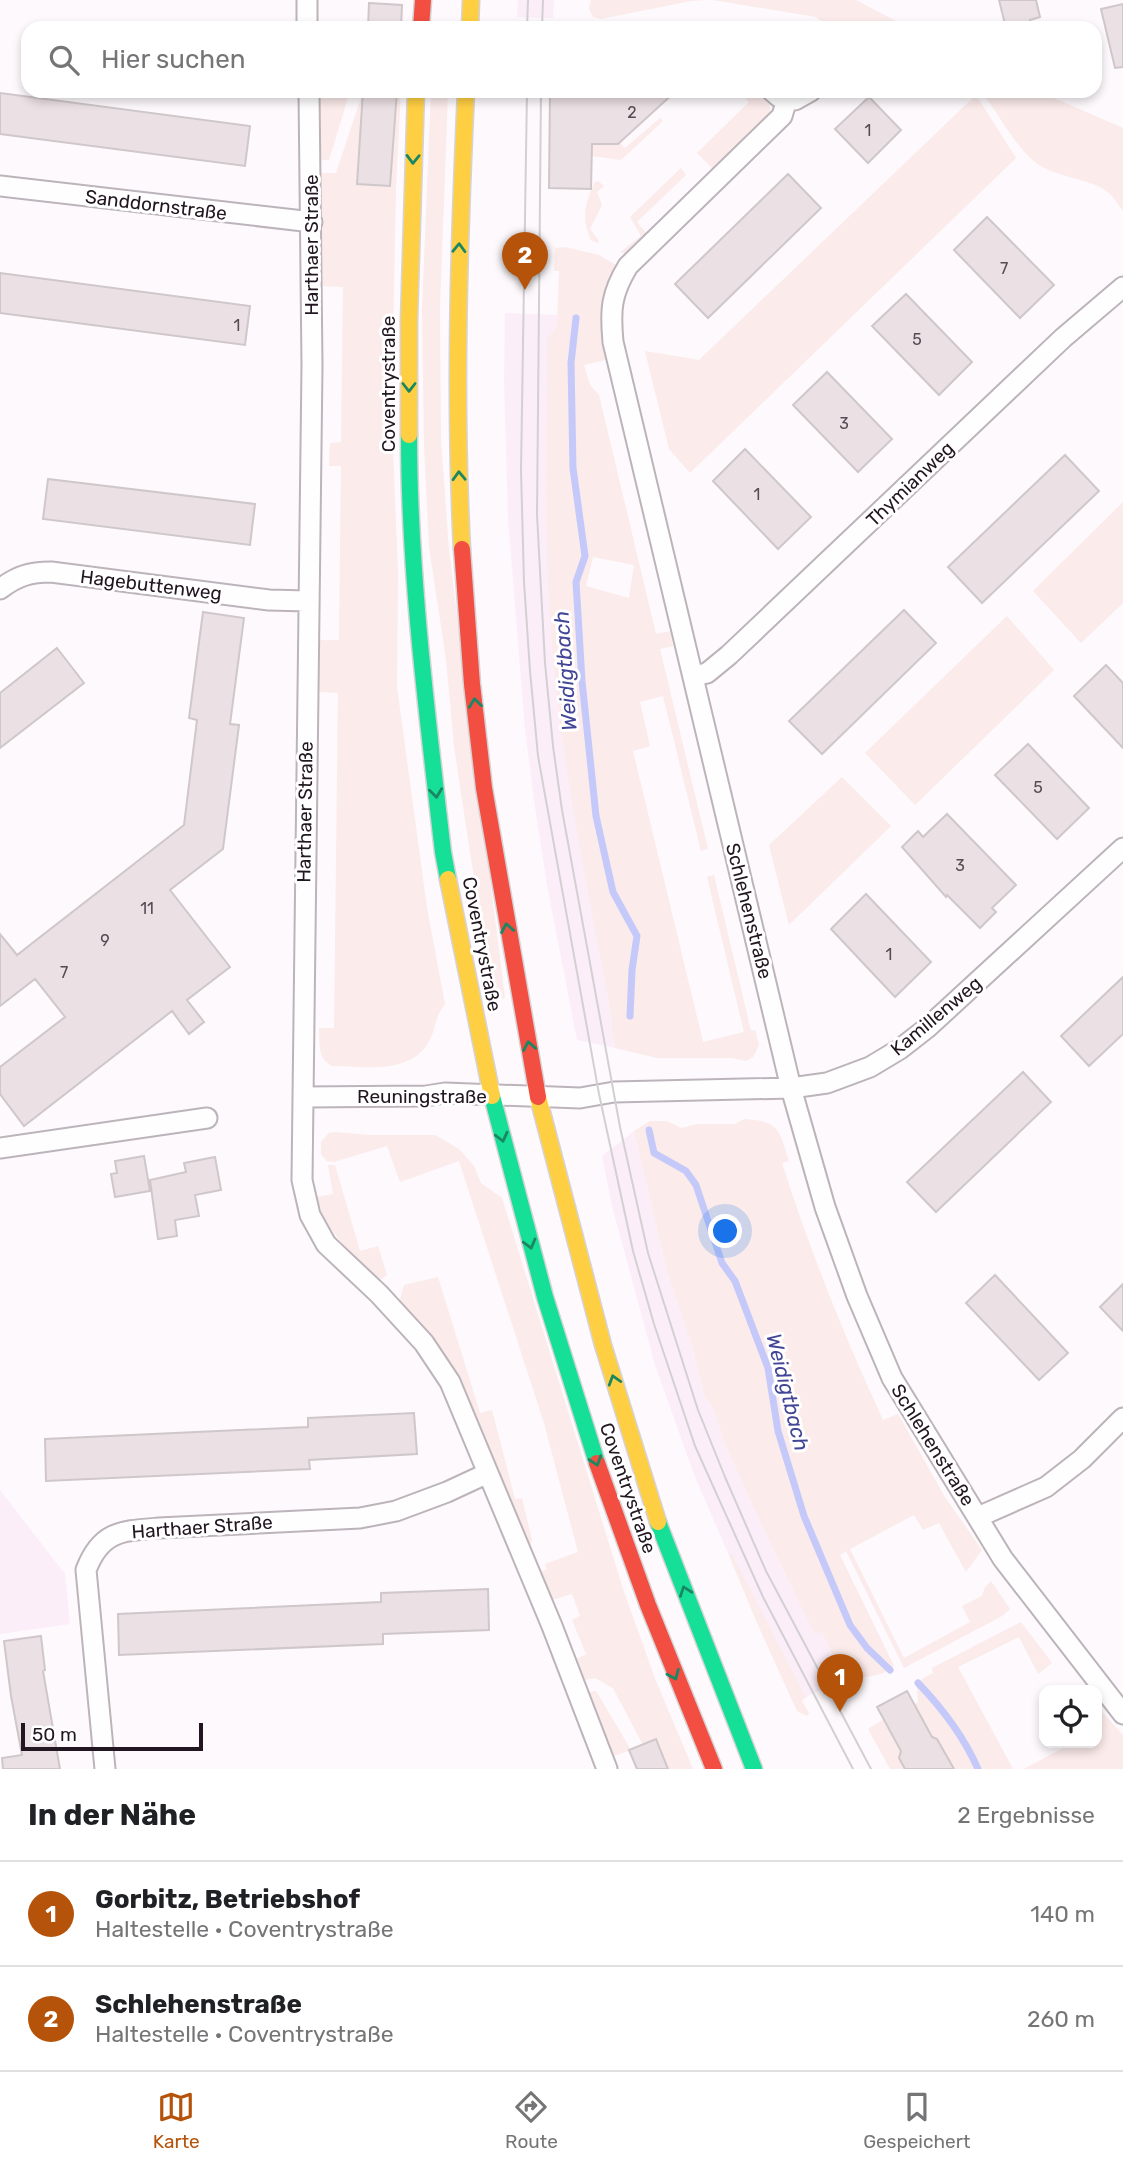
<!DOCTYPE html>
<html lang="de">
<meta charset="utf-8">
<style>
:root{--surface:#fff;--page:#f6f6f6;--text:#202124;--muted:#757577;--line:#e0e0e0;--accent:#b45309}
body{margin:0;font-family:Rubik,sans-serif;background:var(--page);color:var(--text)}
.controls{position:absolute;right:21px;bottom:21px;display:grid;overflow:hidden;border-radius:14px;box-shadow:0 4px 10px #0003}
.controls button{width:63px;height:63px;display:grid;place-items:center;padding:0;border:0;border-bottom:2px solid var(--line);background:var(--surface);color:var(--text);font:35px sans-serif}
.scale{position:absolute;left:21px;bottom:18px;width:182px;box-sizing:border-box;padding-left:7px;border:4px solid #221720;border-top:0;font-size:19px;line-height:24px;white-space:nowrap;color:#221720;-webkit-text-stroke:5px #fff;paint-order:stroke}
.you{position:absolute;left:726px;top:1232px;width:24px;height:24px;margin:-18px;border:5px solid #fff;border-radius:50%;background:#1a73e8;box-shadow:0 0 0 10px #1a73e833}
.badge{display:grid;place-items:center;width:46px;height:46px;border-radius:50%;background:var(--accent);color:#fff;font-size:23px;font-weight:700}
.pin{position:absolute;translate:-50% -58px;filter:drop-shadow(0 2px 4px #0008)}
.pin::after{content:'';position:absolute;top:37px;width:24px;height:21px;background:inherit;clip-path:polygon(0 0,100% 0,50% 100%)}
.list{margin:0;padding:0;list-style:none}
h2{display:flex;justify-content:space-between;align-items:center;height:91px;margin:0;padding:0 28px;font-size:30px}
h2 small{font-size:23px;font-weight:400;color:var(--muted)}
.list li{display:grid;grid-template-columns:46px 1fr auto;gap:21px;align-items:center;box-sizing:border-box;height:105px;padding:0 28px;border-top:2px solid var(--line)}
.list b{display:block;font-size:26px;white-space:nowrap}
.list p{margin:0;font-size:23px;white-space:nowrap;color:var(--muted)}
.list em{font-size:23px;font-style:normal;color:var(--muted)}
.icon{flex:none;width:38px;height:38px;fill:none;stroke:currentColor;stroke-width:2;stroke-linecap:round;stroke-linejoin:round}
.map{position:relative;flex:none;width:1123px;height:1769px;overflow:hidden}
.search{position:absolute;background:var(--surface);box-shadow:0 4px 10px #0003;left:21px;right:21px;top:21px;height:77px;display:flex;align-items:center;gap:18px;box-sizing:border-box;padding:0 24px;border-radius:21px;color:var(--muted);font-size:26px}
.sheet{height:301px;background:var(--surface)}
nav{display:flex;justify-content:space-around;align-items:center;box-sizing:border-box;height:98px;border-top:2px solid var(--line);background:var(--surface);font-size:19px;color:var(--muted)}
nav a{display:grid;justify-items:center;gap:4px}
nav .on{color:var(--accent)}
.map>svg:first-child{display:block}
.built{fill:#fceef9}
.green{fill:#fbebea;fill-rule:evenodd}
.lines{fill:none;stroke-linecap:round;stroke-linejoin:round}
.stream{stroke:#c4c9fa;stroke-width:7}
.building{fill:#ebe0e4;stroke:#cfc7ca;stroke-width:2}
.street-casing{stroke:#bcb4ba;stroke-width:23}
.fast-casing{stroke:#d6d3d6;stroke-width:19}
.slow-casing{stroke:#d6d3d6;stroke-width:19}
.jam-casing{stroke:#d6d3d6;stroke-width:19}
.street{stroke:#fffeff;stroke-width:19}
.fast{stroke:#16e098;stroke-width:16}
.slow{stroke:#ffcf43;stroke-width:16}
.jam{stroke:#f24e42;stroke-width:16}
.tram{stroke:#d2d0d2;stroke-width:2}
.oneway{stroke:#1b8662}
.labels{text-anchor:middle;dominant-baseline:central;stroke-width:6;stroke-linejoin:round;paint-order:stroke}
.number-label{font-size:16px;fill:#564b53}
.street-label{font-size:19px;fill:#221720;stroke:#fff}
.water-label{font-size:21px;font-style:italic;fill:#434696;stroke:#fff}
</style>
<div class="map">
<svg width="1123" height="1769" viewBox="0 0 1123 1769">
<rect width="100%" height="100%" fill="#fdf9fc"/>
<path class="built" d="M518,0H554L553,18L517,17Z
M505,313L557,315V325L547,339L548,552L553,657L567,767L612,1020L611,1025L615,1048L577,1040L547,885L535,807L525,729L508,518L504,381Z
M634,1131L667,1272L691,1343L704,1395L715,1412L724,1442L756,1513L814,1634L822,1632L843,1679L806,1697L732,1555L728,1553L695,1477L655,1365L612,1206L602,1156Z
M0,1490L65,1574L70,1624L0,1634Z"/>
<path class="green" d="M591,0H706L691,1L601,19L593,17L589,9Z
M713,0H856L909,28H829L816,17Z
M319,91H350L329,160H321Z
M397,91H401L396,187L393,337L392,426L398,573L397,687L427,908L445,1004C433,1019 437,1028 428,1043C409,1075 363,1066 332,1066C317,1058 320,1044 319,1028H334L338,693L319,692V640H339L341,466H329L330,443L341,442L343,287L323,286L321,173H336L363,92L357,183L390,186Z
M431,91H448L440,308L441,441L449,550L505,998L496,1000L471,859L454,746L446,659L429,547L424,445L422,310Z
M593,91L604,134L613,144L620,143L625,148L660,118L663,121L621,160L592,156Z
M738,91H762C767,101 774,105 768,117L714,170L697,153L749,102Z
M980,91H1038L1123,128V211C1119,206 1115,199 1110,194C1094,178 1058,179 1036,163C1012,143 1000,114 980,91Z
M976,95L1016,158L690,473L669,449L645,351L699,360Z
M681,168L686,175L637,222L648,235L627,254L620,252L641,236L630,217Z
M598,181L604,186L597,192L602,205L590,229L599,241L597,243L591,240C581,219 585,203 595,182Z
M565,247L599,255L616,265C601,297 597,325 606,360L584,365L590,385L599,395L656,634L670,631L673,646L660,649L708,849L701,851L663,696L640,702L650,746L633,751L703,1042L744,1032L707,877L714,875L751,1031L755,1030L759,1045L753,1057L746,1061L732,1058H657L615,1048L611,1025L612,1020C590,900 564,780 553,658C543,552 547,445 547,339L557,325L559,271H554L555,248ZM593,557L634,565L629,598L586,586Z
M1123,502V603L1081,643L1033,591Z
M1007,616L1054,670L915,805L865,753Z
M842,777L891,826L789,925L769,845Z
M744,1119C779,1121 779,1129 789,1161L782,1163C810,1251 844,1336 883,1420L898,1414L945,1497L982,1550L966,1572L939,1523L923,1530L914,1515L850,1549L904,1658L970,1622L962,1606L982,1596L985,1587L991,1581L1010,1609L1002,1616L904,1668L846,1551L840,1555L894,1666C882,1678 859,1677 843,1679L822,1632L814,1634L756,1513L724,1442L715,1412L704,1395L691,1343L667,1272L634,1131L650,1121H667L681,1128L698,1124H735Z
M334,1132L369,1135H435L459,1149L474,1166L481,1183L502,1198L624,1592L656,1681L693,1769H668L656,1740L643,1745L613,1688L595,1678L585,1680L577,1659L586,1654L572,1620L580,1616L572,1594L552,1600L541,1572L547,1569L545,1564L578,1552L544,1423L459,1161L400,1182L387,1146L334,1162L327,1161L321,1154V1142L329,1133Z
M328,1165H335L360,1251L378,1246L387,1275L380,1280C354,1255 325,1233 317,1197L333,1194Z
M438,1277L480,1413L492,1410L515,1499L522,1498L532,1540L530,1545L457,1374L431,1335L400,1300L404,1285Z
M728,1553L732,1554L806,1697L802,1701L809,1713L807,1716L797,1711L757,1623Z
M1021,1622L1052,1663L1038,1674L1019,1637L958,1667L1013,1769H954L937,1739L932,1737L915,1704L918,1702C917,1681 914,1683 933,1673L932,1668Z
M596,1691L631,1750L614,1756L589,1692Z
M1097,1706L1123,1735V1769H1024L1072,1743H1097Z
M884,1719L901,1751L899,1758L905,1769H890L868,1729Z"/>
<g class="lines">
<path class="stream" d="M576,318L571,363L573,468L585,556L576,582L582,681L596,816L613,892L637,936L632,970L630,1016
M649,1130L654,1153L686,1171L696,1185L722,1263L735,1281L768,1368L778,1431L804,1516L850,1625L867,1648L890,1670
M918,1683C942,1708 964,1737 978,1769"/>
</g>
<path class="building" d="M999,0H1036L1040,17L1030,20L1032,28H1006Z
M369,3L402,5L401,28H368Z
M1123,4V67L1115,68L1101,9Z
M363,91H397L390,186L357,184Z
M550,91H676L618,144H592L591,189L549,188Z
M0,93L250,126L245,166L0,134Z
M869,97L901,130L868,163L835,129Z
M788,174L821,208L708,318L675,284Z
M987,217L1054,285L1020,318L954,250Z
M0,273L250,306L245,345L0,313Z
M906,294L972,362L939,395L872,326Z
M827,372L892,439L858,472L793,405Z
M745,449L811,517L778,549L713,481Z
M1065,455L1099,491L982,603L948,567Z
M48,479L255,504L250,545L43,519Z
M904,610L936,643L822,754L789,721Z
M203,612L244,618L230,724L239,725L223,849L170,890L230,967L187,1000L204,1022L189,1034L172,1011L24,1126L0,1094V1067L65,1017L35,979L0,1006V934L17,955L184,825L197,720L189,718Z
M57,648L84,683L0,748V693Z
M1106,665L1123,683V748L1074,696Z
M1028,744L1089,808L1057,839L995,775Z
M947,814L1016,885L992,908L996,912L980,928L947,895L946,897L902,847L918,831L923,837Z
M866,894L931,962L895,997L831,929Z
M1123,977V1034L1089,1066L1061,1036Z
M1023,1072L1051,1102L936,1212L907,1182Z
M144,1156L150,1191L115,1197L111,1174L117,1173L115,1161Z
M215,1157L221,1190L195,1195L199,1216L175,1220L177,1236L158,1239L150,1180L186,1172L184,1163Z
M995,1275L1068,1353L1039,1380L966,1303Z
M1123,1284V1331L1100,1307Z
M414,1413L417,1454L309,1460L310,1469L46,1481L45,1439L308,1427V1418Z
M488,1589L489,1630L383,1634V1644L119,1655L118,1614L381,1602V1593Z
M41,1636L45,1670L43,1671L60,1769H3L2,1758L22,1755L11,1696L4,1641Z
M907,1691L932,1737L937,1739L954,1769H905L899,1758L901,1751L877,1707Z
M656,1739L668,1769H637L629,1750Z"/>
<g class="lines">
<g class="street-casing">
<path id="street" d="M307,0V28
M309,91L312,366L302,1180L310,1215L326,1244L379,1294L424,1343L450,1382L488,1473
M772,91L779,97L795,100L811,91
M787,99L782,116L628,266C611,294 610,310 613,342L791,1088L825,1207L857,1296L892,1378L1003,1559L1123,1714
M0,186L312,222
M0,589C17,576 30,572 51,572L269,600L307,601
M694,676L707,673L729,655L1063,338L1123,287
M305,1097L426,1096L445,1093L580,1098L614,1092L791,1088L827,1083L870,1067L900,1049L927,1028L1123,848
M0,1148L207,1118
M978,1517L1046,1487L1082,1459L1123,1418
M105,1769L86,1570C101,1531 121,1531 159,1528L360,1518L396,1511L447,1492L488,1473L552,1626L607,1769"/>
</g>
<g class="fast-casing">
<path id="fast" d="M409,435C409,574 427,714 443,852L448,879
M492,1096L545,1297L597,1463
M658,1522L754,1769"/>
</g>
<g class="slow-casing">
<path id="slow" d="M470,28L471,0
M409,435V320L416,91
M462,549C454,396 459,244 466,91
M448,879L492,1096
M538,1097L603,1345L658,1522"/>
</g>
<g class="jam-casing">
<path id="jam" d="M421,28L423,0
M462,549L472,684L484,788L538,1097
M597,1463L648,1605L714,1769"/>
</g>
<use href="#street" class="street"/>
<use href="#fast" class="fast"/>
<use href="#slow" class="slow"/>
<use href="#jam" class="jam"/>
<path class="tram" d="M527,28L528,0
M542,28L543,0
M527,91L521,471L524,582L530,671L538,756L599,1094L633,1251L654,1324L695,1446L763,1597L853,1769
M541,91L537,515L545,663L553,746L562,810L620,1127L648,1253L698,1410L725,1477L766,1571L871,1769"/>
</g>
<defs><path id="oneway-chevron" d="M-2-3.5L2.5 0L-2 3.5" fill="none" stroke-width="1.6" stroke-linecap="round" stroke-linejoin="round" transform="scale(1.75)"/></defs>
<g class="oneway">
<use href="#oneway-chevron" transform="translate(413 159) rotate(91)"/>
<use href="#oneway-chevron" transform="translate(459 248) rotate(-88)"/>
<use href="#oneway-chevron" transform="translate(409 387) rotate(90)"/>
<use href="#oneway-chevron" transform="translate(459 476) rotate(-92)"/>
<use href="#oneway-chevron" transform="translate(475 703) rotate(-97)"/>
<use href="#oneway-chevron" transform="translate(436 793) rotate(83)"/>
<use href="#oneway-chevron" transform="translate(507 928) rotate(-100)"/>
<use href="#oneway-chevron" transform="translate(529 1046) rotate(-100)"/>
<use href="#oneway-chevron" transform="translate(502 1137) rotate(76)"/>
<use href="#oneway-chevron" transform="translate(530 1244) rotate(75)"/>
<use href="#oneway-chevron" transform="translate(614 1380) rotate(-107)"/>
<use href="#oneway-chevron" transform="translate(596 1461) rotate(72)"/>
<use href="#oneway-chevron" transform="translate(685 1591) rotate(-110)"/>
<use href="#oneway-chevron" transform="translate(674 1675) rotate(67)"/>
</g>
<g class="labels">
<g class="number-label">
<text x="632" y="112">2</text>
<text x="868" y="130">1</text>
<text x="1004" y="268">7</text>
<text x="237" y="325">1</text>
<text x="917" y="339">5</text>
<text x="844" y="423">3</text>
<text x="757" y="494">1</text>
<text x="1038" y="787">5</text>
<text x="960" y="865">3</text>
<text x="147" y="908">11</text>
<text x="105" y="940">9</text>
<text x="889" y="954">1</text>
<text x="64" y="972">7</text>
</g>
<g class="street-label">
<text transform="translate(156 205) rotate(7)">Sanddornstraße</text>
<text transform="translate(311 245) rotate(-90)">Harthaer Straße</text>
<text transform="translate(388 384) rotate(-90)">Coventrystraße</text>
<text transform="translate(910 484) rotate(-44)">Thymianweg</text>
<text transform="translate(151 585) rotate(7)">Hagebuttenweg</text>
<text transform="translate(305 812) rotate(-89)">Harthaer Straße</text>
<text transform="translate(749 911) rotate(76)">Schlehenstraße</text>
<text transform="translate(482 944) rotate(79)">Coventrystraße</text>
<text transform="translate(936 1016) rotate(-40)">Kamillenweg</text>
<text x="422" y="1096">Reuningstraße</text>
<text transform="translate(933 1445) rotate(58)">Schlehenstraße</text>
<text transform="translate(628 1488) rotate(71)">Coventrystraße</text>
<text transform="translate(202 1527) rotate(-4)">Harthaer Straße</text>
</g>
<g class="water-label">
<text transform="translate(565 671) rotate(-94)">Weidigtbach</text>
<text transform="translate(788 1392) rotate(76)">Weidigtbach</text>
</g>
</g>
</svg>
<div class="controls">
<button><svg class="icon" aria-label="locate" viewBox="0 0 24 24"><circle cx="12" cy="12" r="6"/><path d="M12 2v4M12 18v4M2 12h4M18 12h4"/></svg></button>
</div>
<div class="scale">50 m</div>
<div class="you"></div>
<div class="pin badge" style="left:840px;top:1712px">1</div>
<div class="pin badge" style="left:525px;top:290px">2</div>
<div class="search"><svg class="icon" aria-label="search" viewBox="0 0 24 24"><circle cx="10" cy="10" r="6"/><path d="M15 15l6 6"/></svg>Hier suchen</div>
</div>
<section class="sheet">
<h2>In der Nähe<small>2 Ergebnisse</small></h2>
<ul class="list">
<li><span class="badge">1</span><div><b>Gorbitz, Betriebshof</b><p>Haltestelle · Coventrystraße</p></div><em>140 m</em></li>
<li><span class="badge">2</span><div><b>Schlehenstraße</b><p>Haltestelle · Coventrystraße</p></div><em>260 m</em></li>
</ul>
</section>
<nav>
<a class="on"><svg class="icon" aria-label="map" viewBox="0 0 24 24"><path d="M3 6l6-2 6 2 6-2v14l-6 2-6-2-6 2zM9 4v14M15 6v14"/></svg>Karte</a>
<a><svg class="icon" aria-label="directions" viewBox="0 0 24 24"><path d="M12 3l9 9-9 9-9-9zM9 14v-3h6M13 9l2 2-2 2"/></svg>Route</a>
<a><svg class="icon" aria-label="saved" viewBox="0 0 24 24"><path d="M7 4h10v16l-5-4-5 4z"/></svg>Gespeichert</a>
</nav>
